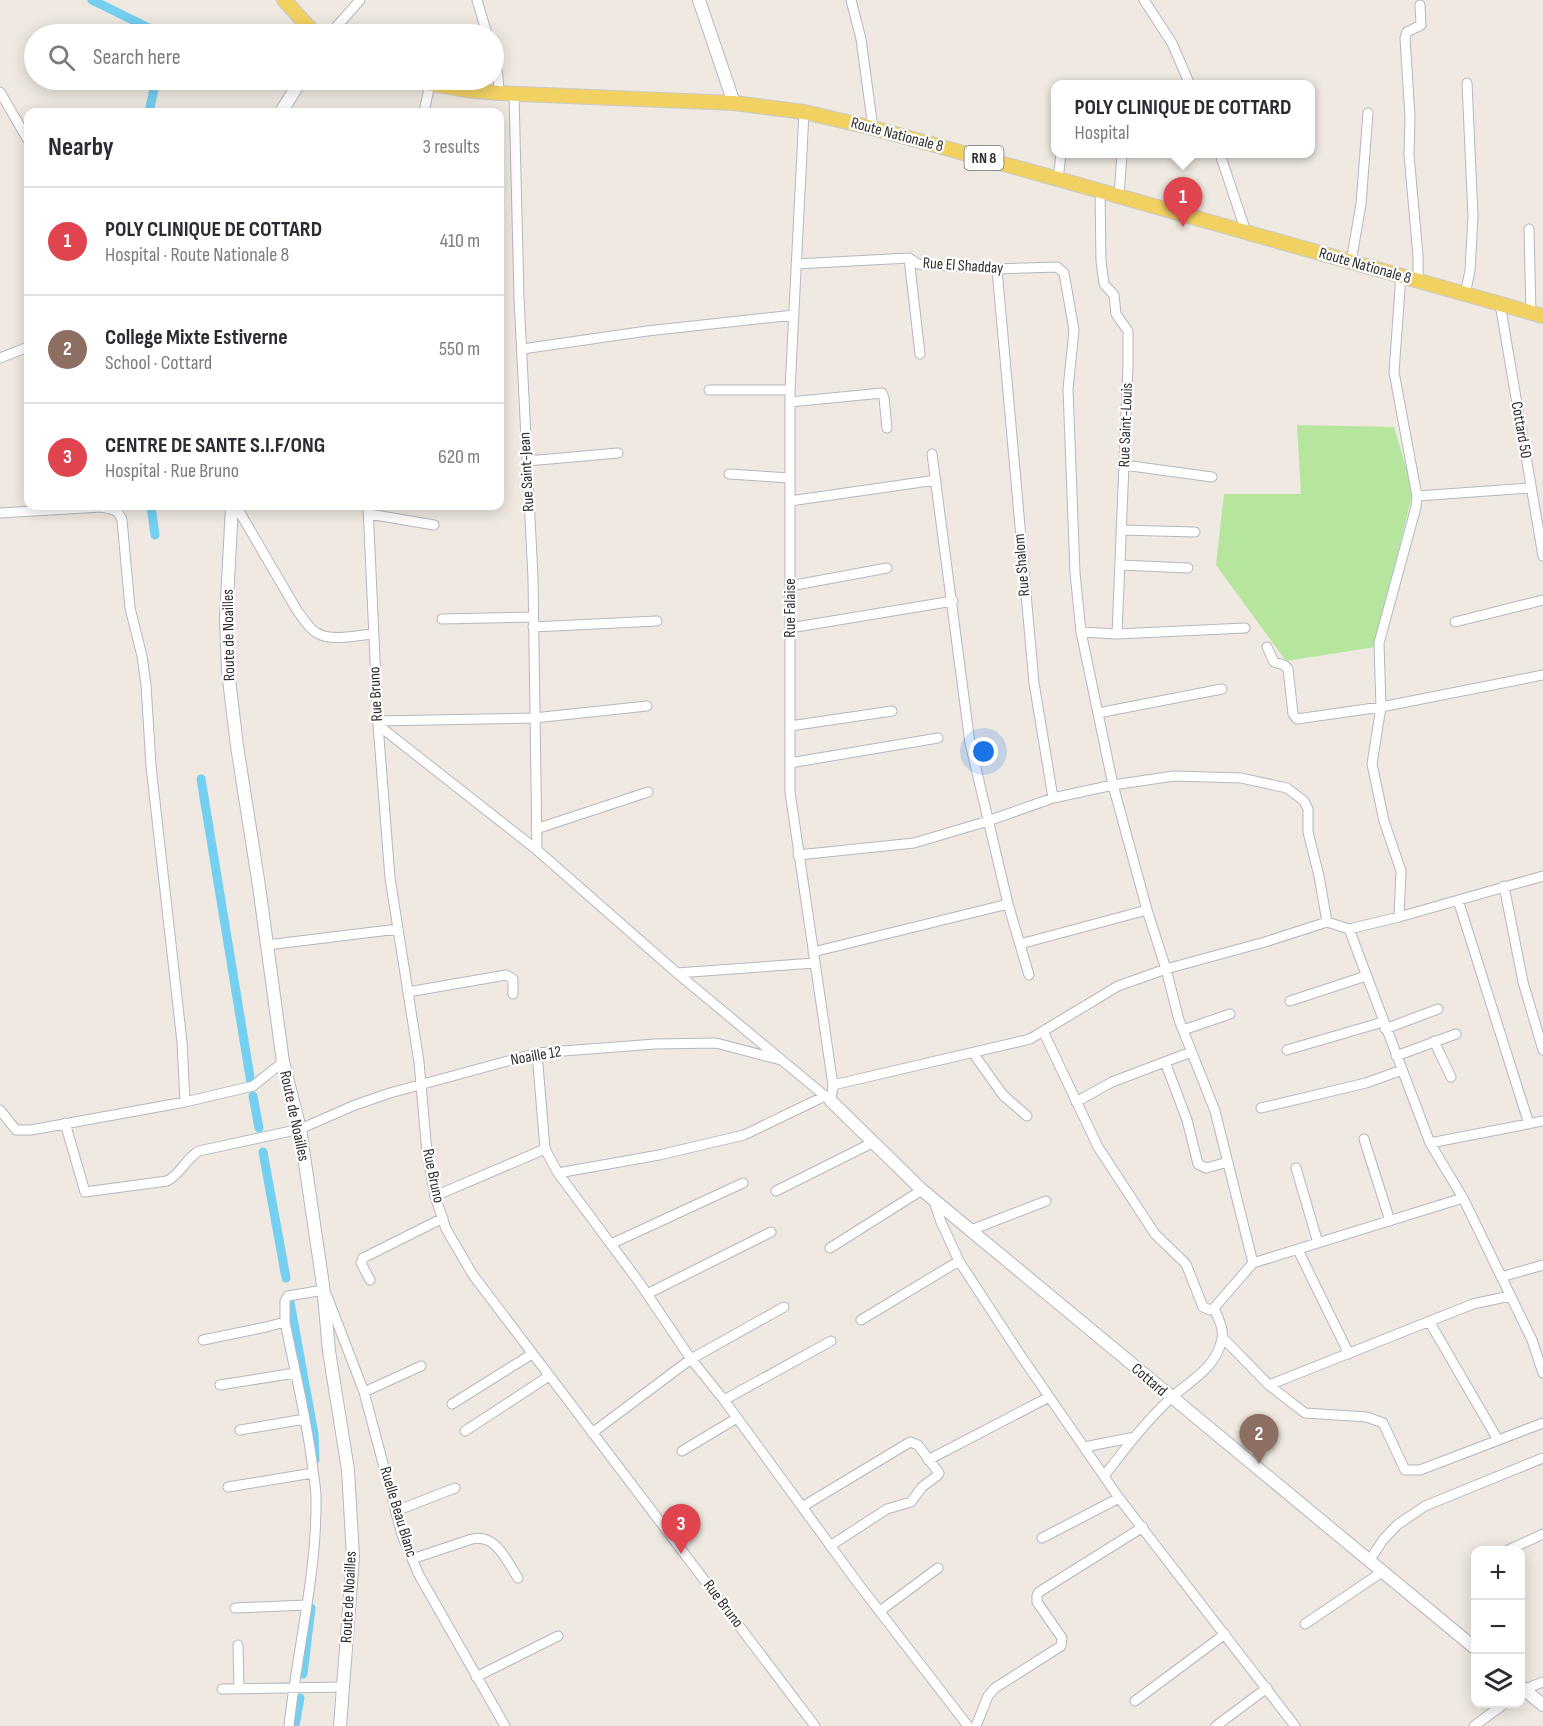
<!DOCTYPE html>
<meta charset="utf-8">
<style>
:root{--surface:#fff;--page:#f7f7f7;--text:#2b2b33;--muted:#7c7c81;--line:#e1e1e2;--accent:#0b8043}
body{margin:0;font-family:"Sofia Sans Condensed",sans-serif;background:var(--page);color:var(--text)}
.controls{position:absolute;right:18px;bottom:18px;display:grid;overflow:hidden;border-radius:12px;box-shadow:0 3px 15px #0003}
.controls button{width:54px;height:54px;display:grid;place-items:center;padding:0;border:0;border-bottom:2px solid var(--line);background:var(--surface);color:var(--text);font:30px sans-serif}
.you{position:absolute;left:984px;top:752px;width:21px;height:21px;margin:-15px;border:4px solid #fff;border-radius:50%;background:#1a73e8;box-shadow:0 0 0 9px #1a73e833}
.badge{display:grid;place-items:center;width:39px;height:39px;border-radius:50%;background:var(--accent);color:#fff;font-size:20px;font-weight:700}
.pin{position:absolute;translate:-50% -50px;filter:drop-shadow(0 2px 3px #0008)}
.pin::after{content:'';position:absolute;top:32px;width:21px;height:18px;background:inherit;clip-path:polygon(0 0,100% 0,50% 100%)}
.popup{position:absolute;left:1051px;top:80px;width:264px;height:78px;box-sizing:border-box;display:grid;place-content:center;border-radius:12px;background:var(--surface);filter:drop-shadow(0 2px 4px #0005);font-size:20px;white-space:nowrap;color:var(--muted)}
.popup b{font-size:22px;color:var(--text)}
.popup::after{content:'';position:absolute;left:50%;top:100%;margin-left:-12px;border:12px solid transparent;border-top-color:var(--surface)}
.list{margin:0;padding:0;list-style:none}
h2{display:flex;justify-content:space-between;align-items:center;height:78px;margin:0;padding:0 24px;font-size:26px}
h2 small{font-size:20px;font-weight:400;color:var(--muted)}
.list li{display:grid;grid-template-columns:39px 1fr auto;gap:18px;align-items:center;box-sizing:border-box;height:108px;padding:0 24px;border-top:2px solid var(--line)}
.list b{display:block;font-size:22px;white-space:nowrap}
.list p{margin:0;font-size:20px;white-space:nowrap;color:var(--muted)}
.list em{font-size:20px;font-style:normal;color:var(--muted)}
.icon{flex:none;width:33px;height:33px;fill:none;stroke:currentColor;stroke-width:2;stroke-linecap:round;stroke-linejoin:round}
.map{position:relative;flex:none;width:1543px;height:1726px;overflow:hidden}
.search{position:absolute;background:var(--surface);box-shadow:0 3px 15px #0003;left:24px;top:24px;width:480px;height:66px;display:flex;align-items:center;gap:15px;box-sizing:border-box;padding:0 21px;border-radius:33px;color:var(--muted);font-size:22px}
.panel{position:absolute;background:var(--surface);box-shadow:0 3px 15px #0003;left:24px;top:108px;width:480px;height:402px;border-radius:12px}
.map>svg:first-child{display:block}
.green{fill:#b6e59e}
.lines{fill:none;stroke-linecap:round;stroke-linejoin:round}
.canal{stroke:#75cff0;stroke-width:9}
.street-casing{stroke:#b4b7c1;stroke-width:11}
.secondary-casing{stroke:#b4b7c1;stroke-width:14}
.primary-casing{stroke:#c9c9c9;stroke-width:16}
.street{stroke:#fff;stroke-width:9}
.secondary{stroke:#fff;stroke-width:12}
.primary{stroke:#f2d163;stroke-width:14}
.labels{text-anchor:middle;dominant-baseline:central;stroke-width:4.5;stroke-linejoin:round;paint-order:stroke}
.shield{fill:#fff;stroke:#6d6d6d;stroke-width:1.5}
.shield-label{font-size:15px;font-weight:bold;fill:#2e2e2e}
.street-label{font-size:16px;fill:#2e2e2e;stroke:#fff}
</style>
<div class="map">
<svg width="1543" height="1726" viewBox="0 0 1543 1726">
<rect width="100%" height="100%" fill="#efe9e1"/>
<path class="green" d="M1297,425L1394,427L1413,491L1375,647L1286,661L1216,565L1224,494H1301Z"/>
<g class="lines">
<path class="canal" d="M92,0L161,34
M149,112L156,80
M151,506L155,535
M201,779L251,1083
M253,1096L259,1128
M263,1152L286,1278
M290,1302L314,1434L315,1460
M303,1674L311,1608
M295,1726L300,1698"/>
<g class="street-casing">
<path id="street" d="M477,0L487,34
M851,0L861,39L873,128
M1144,0L1172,43L1190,85
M330,34L360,0
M494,59L498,76L499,93
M0,92L28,140
M514,94L519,298L533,578L537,850
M424,112L430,84
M804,112L790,390V792L833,1085L831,1101
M1220,154L1246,232
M1058,179L1061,154
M1119,196L1122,154
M1529,229L1531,313
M909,258L920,354
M1351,262L1361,204L1368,113
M796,264L909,258L918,264L997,269L1057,267L1064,273L1074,330L1068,389L1075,573L1081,632L1113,785L1147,910L1166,969L1179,1020L1215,1111L1253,1263L1463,1198
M997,269L1034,683L1053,798L1113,785L1174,776L1241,778L1287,788L1304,801L1308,809V832L1319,876L1327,922
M1418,280V256L1409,155L1410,117L1405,38L1407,32L1421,25L1420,5
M1465,294L1470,271L1473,216L1467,83
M1500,304L1543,556
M522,349L647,331L794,315
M0,358L28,347
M709,390H790
M790,402L882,393L884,398L887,428
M932,454L970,743L1008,904
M527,461L618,453
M1124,465L1212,477
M729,474L790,478
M1417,496L1531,488
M790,501L936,480
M236,506L298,612C304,619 309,629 317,633C331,642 357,635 373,634
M368,506L378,725L390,878L419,1062L427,1152L435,1196L446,1229L473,1275L815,1726
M0,513L101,507C112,509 118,509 122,520L130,608L142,656L146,685L151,766L182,1042L185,1102
M369,514L434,525
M1121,530L1195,532
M1120,565L1188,568
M790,586L887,568
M442,619L533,617
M1455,622L1543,600
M533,627L657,621
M790,628L953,601
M1081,632L1117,634L1128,367V331L1116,314L1114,295L1104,284L1101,261L1100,190
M1117,634L1245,628
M1267,647L1274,662L1284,665L1288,669L1293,714L1297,719L1381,707L1543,675
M1098,713L1222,689
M378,721L534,718L647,706
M378,725L537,850L677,973L831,1101
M790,726L892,711
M790,763L938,738
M536,829L648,792
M798,855L914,843L988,821L1053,798
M1504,886L1523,982L1543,1050
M1458,900L1529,1124
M1399,917L1401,871L1384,821L1372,764L1381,707L1379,643L1416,507L1417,496L1394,372L1401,275
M1349,929L1430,1143L1463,1198L1532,1340L1543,1373
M1020,944L1147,910
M267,945L398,929
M813,952L1008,904L1029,975
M677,973L815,963
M408,992L506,975L513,979V994
M1290,1001L1366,976
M1385,1029L1438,1009
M1183,1030L1230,1014
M1043,1031L1098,1147L1155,1234L1186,1264L1203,1307L1210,1310L1214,1308L1253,1263
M1434,1041L1451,1077
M1287,1050L1383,1022
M537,1053L545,1149L558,1173L639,1282L691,1359L724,1400L857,1582L968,1726
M973,1053L1003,1095L1027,1116
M1396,1056L1456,1034
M1165,1062L1187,1120L1198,1164L1206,1168L1228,1162
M833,1085L1030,1039L1118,986L1166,969L1265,942L1327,922L1349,929L1399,917L1543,876
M1076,1102L1112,1082L1191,1052
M1261,1108L1366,1083L1402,1070
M0,1110L16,1130H31L185,1102L253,1086L283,1062
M65,1123L85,1192L167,1181C181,1174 186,1158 199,1151L300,1129L355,1105L390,1093L537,1053L655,1044L716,1043L781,1060
M1364,1139L1390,1221
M1430,1143L1543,1121
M1296,1168L1318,1243
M558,1173L659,1155L744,1135L825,1096
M776,1191L872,1143
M435,1196L545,1149
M934,1201L941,1222L959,1261L1019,1353L1119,1498L1295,1726
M971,1230L1046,1201
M611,1244L743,1183
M830,1248L922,1190
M1298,1250L1349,1354
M1501,1277L1543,1265
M370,1280L361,1263L363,1258L443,1218
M647,1294L771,1232
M327,1296L364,1392L402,1535L419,1575L505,1726
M861,1320L959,1261
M1429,1321L1498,1440
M285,1322C294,1368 306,1415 312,1462C313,1474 316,1486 316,1498C317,1575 297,1650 289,1726
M1222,1337L1269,1385L1305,1413L1367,1417L1383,1423L1405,1470H1420L1543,1423
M203,1340L266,1327L285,1322V1301L288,1296L324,1290
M220,1385L295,1373
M1269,1385L1473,1304L1510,1296
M364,1392L421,1366
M724,1400L831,1341
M452,1404L532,1354
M240,1430L305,1419
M465,1431L549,1376
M592,1433L691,1359L784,1307
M1084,1447L1135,1437
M682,1451L737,1418
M928,1460L1049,1397
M1104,1476C1125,1449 1146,1421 1171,1398C1191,1380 1216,1368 1222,1339C1224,1328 1218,1318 1214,1308
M228,1487L313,1473
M802,1507L910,1442L918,1445L939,1473L938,1475L922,1487L911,1502L887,1509L830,1546
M396,1511L455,1488
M1042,1538L1119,1498
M1508,1550L1543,1534
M412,1559L472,1539C496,1533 507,1562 518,1578
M1369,1561L1383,1540L1397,1525L1425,1506L1543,1458
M235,1608L307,1605
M880,1611L938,1568
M1305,1624L1382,1572
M238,1645L239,1688
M476,1677L558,1636
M222,1689L344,1687
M1520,1691L1543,1682
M1135,1701L1225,1634
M976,1726L988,1696L995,1688L1061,1646L1062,1638L1037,1602V1596L1039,1592L1143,1527
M1216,1726L1267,1688
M1474,1726L1504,1704"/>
</g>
<g class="secondary-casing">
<path id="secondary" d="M699,0L734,103
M281,112L301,80
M232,506L226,619L228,671L237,746L259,886L283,1062L300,1129L323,1285L329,1351L348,1470L353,1557L340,1726
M831,1101L922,1190L1476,1649
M1520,1686L1543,1705"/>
</g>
<g class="primary-casing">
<path id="primary" d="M284,0L315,34
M411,80L466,90L499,93L734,103L804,112L873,128L1058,179L1543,316"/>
</g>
<use href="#street" class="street"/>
<use href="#secondary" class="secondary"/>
<use href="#primary" class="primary"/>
</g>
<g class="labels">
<rect class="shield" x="964.5" y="146" width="39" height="24" rx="4.5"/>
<g class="shield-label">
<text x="984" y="158">RN 8</text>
</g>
<g class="street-label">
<text transform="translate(897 135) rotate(15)">Route Nationale 8</text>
<text transform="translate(963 266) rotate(4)">Rue El Shadday</text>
<text transform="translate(1365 266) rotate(16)">Route Nationale 8</text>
<text transform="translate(1126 425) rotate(-88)">Rue Saint-Louis</text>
<text transform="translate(1521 430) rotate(80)">Cottard 50</text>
<text transform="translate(527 472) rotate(-93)">Rue Saint-Jean</text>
<text transform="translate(1022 565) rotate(-95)">Rue Shalom</text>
<text transform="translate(790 608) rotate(-90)">Rue Falaise</text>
<text transform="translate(229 635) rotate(-91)">Route de Noailles</text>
<text transform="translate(376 694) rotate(-93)">Rue Bruno</text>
<text transform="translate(536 1056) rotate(-10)">Noaille 12</text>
<text transform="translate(294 1116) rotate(78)">Route de Noailles</text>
<text transform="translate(433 1176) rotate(78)">Rue Bruno</text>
<text transform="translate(1149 1380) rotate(41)">Cottard</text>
<text transform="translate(398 1512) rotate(73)">Ruelle Beau Blanc</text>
<text transform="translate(349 1597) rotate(-87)">Route de Noailles</text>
<text transform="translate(723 1604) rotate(53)">Rue Bruno</text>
</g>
</g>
</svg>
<div class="controls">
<button>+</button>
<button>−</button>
<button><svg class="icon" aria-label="layers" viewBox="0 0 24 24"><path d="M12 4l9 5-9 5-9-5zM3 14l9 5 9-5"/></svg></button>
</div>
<div class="you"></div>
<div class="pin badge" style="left:1183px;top:227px;background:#e0444e">1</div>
<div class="popup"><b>POLY CLINIQUE DE COTTARD</b>Hospital</div>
<div class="pin badge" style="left:1259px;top:1464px;background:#8d6e63">2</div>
<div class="pin badge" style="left:681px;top:1554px;background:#e0444e">3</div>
<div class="search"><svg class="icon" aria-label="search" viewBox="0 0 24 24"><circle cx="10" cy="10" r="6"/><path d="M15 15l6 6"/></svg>Search here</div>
<section class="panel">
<h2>Nearby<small>3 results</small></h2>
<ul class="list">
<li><span class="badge" style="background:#e0444e">1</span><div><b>POLY CLINIQUE DE COTTARD</b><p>Hospital · Route Nationale 8</p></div><em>410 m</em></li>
<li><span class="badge" style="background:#8d6e63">2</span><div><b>College Mixte Estiverne</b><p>School · Cottard</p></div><em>550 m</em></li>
<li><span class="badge" style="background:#e0444e">3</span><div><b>CENTRE DE SANTE S.I.F/ONG</b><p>Hospital · Rue Bruno</p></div><em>620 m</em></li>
</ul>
</section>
</div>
